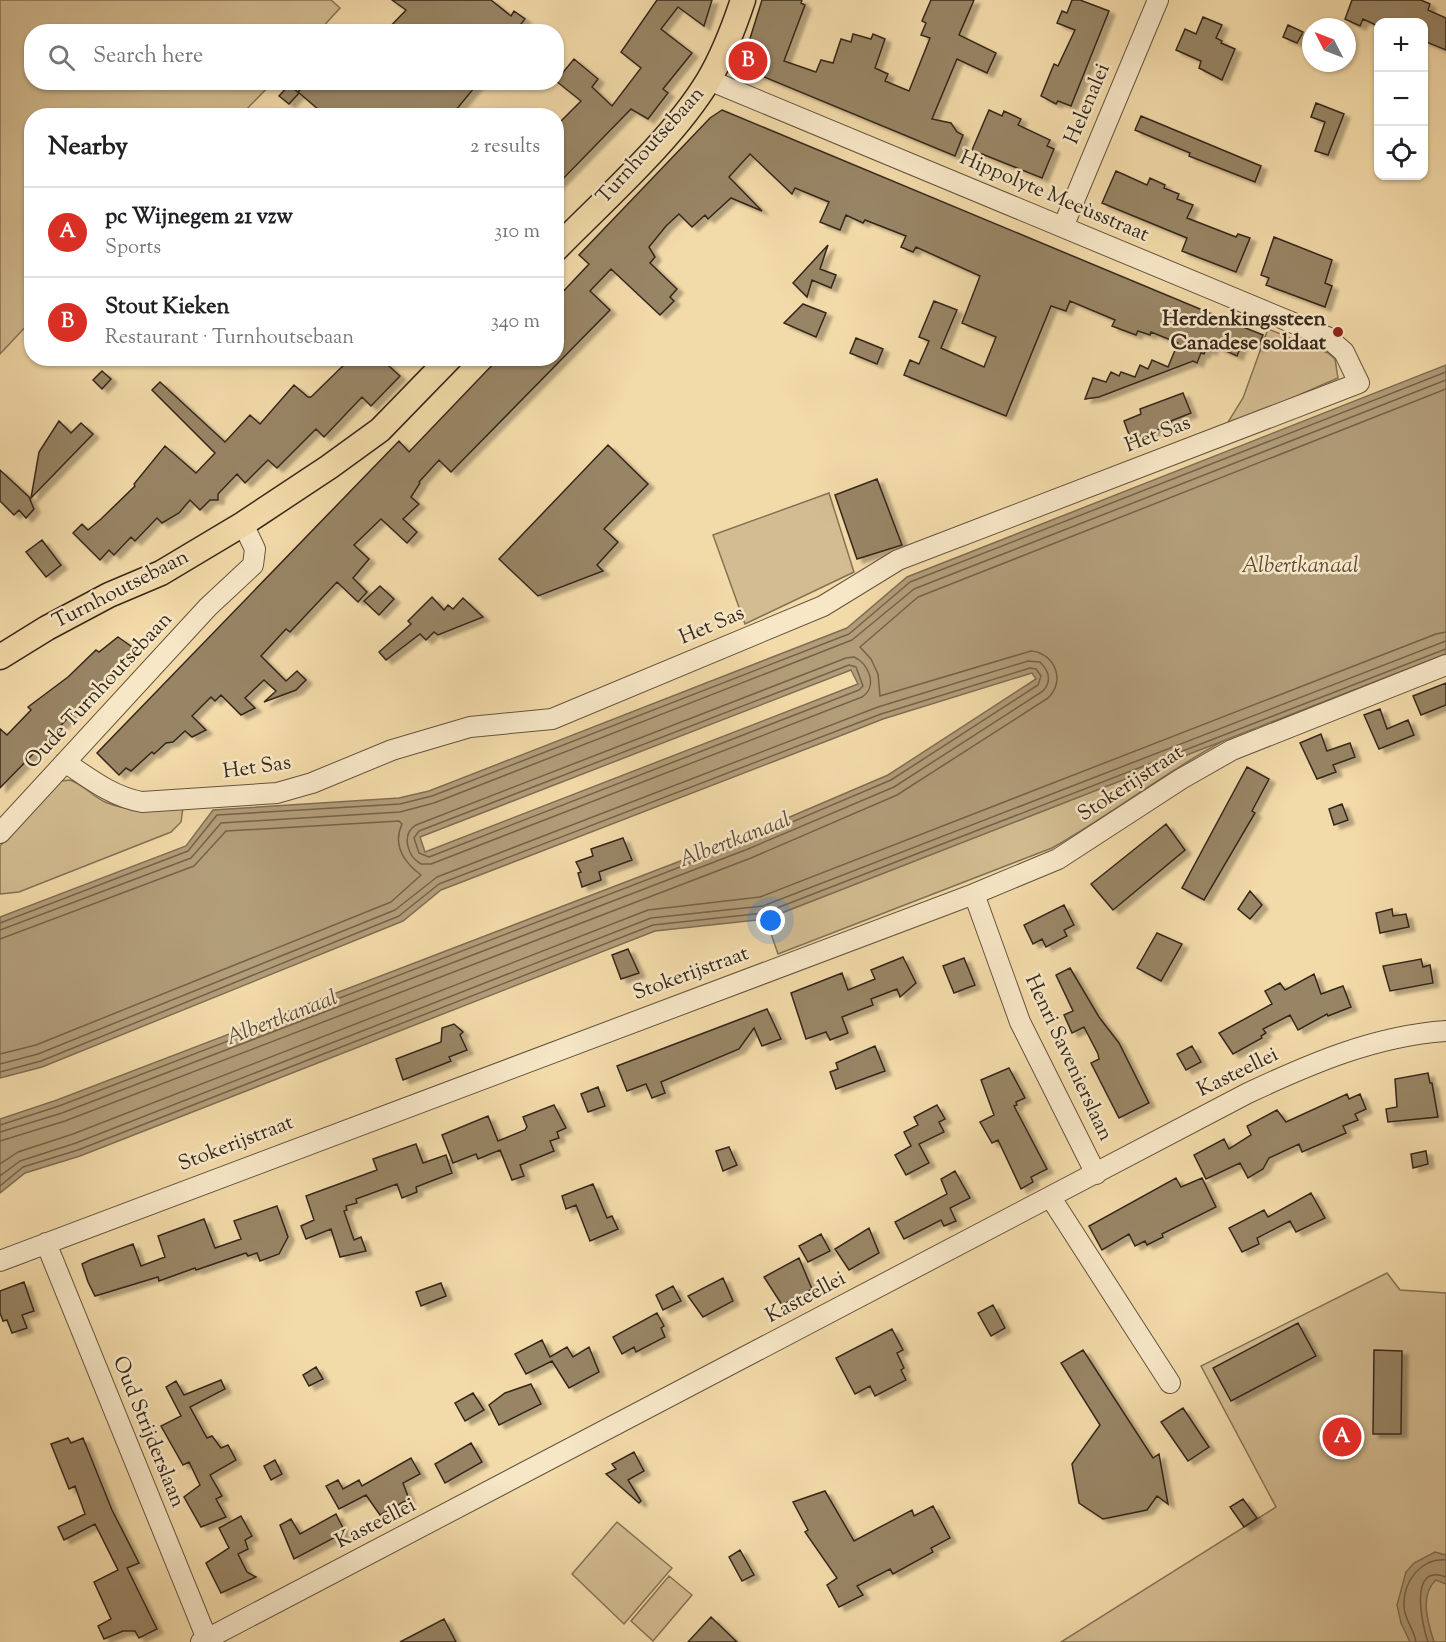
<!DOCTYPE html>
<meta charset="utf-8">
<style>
:root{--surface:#fff;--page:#f6f6f6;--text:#202124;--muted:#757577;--line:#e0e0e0;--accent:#d93025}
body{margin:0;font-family:"Sorts Mill Goudy",serif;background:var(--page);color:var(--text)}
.controls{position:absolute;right:18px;top:18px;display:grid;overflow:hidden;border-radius:12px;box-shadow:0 2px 4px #0004}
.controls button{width:54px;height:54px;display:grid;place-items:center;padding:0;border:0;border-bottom:2px solid var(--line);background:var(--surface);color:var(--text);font:30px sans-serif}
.compass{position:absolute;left:1302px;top:18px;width:54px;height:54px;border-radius:50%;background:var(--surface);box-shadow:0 2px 4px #0004;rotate:312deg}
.you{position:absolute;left:771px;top:921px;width:21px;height:21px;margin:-15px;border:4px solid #fff;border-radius:50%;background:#1a73e8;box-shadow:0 0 0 9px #1a73e833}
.badge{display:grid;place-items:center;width:39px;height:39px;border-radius:50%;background:var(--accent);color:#fff;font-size:20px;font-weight:700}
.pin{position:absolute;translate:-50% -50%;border:3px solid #fff;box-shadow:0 2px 6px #0006}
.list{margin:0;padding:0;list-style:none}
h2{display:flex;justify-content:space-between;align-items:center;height:78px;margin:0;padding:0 24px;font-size:26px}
h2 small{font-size:20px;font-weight:400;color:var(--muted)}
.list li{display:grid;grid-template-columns:39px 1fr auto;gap:18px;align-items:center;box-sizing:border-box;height:90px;padding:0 24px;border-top:2px solid var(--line)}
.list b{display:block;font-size:22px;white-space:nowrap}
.list p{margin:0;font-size:20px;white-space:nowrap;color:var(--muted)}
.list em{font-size:20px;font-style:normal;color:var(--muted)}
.icon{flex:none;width:33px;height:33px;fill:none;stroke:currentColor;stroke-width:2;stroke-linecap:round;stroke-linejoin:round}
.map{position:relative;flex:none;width:1446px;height:1642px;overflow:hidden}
.search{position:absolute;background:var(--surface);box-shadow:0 2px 4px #0004;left:24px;top:24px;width:540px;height:66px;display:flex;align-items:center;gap:15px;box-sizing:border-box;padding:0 21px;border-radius:24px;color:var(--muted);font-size:22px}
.panel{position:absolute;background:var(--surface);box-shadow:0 2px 4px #0004;left:24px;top:108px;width:540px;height:258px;border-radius:24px}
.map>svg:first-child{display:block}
.green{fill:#d3bc91;stroke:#847256;stroke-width:1.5}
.water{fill:#b29d79;stroke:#806e54;stroke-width:1.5;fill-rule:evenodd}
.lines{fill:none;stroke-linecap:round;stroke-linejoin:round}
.shore{stroke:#74624a;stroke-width:1.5}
.building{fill:#988565;stroke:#35281c;stroke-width:1.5;filter:url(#shadow)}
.minor-casing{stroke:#64543f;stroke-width:22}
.major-casing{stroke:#35281c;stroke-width:27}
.minor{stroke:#f7e7c7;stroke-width:20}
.major{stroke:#f3daa9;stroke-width:24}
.poi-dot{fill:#8f2418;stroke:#f7e7c7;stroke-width:2}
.labels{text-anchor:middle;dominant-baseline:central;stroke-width:5;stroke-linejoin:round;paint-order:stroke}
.street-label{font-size:21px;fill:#35281c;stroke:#f7e7c7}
.poi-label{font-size:21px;font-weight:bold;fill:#35281c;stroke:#f7e7c7;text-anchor:end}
.water-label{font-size:22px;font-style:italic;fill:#5a4b38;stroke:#f7e7c7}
</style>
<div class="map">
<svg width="1446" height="1642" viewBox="0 0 1446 1642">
<defs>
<filter id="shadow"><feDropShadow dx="6" dy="4" stdDeviation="1.5" flood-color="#0004"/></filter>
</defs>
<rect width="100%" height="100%" fill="#f3daa9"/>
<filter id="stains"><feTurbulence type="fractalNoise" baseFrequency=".00333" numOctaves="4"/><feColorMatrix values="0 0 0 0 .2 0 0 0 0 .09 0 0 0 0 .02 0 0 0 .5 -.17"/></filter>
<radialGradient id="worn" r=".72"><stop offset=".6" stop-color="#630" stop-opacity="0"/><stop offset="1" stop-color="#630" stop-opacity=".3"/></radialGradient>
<path class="green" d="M0,0H331L340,8L319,31L32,32V82L272,83L241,115L32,116L31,321L0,354Z
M1268,329L1328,353L1335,359L1338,378L1225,427L1243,398Z
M829,493L854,572L745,624L713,535Z
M1227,739C1166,771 1112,814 1052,848L778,954L766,919Z
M70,780C84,785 92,796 105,802C131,813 155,809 183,807L181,822L171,832L19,892L0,894V846L60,781Z
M1387,1273L1400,1290L1446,1293V1642H1061L1276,1507L1201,1366Z
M617,1522L672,1568L624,1624L572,1574Z
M669,1576L692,1595L653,1641L631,1621Z"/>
<path class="water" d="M1446,365V654L766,919L655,931L80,1156L25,1173L0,1193V1119L57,1100L743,837L888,775L1036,679L1032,673L883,719L832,739L441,890L403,921L42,1067L0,1078V917L186,846L213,810L399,798L429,791L847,628L907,577ZM851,670L858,684L425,852L420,837Z
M1435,1552L1446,1555V1584L1436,1580C1419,1595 1428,1623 1434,1642H1410L1401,1623L1397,1605L1406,1572L1414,1563Z"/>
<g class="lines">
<path class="shore" d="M854,657C869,663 878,687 862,697L431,864H421C407,856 401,834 416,825L846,658Z
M849,665L856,667L863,686L859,690L429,857L419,853L414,838L419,831Z
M0,923L188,851L217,815L400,804L432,796L849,634L910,582L1446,372
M0,930L191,858L221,823L400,812L434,803L852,640L914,589L1446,380
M0,939L194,866L226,831L399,821L402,824C392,846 405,863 421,875L391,902L36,1045L0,1054
M0,1064L38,1054L395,910L437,877L878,707L1028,661L1040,662C1049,671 1052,681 1043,691L894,787L748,849L62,1113L0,1132
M0,1072L41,1061L399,916L439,884L881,714L1030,668L1036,669L1041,676L1038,685L891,780L745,842L59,1106L0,1125
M0,1141L65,1121L751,858L897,795L1048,698C1066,681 1055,653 1031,651L880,696L878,674L871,659L860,647L918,597L1446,389
M0,1164L18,1152L73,1134L648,910L760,897L1436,634L1446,632
M0,1176L20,1161L76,1143L651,918L763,906L1446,641
M0,1186L23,1167L78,1150L653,925L764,913L1446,649
M1416,1642C1414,1629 1404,1619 1404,1606C1403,1581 1421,1558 1446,1560
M1428,1642C1422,1625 1408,1562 1446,1577"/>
</g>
<path class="building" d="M392,0H491L511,16L514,11L525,19L515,32H385L406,10Z
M657,0H712L704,26L678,7L661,29L692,53L663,89L668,93L648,119L631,109L556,186V126L581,101L556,81L574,59L598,79L592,87L612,106L641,68L621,52Z
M762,0H802L801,3L805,5L784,61L816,72L821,60L833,63L841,39L851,42L853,34L871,39L873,34L885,39L875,68L888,74L885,81L909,91L930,38L921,35L926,23L922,21L931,0H974L959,35L996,53L987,73L957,59L932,119L951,123L957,132L963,135L955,156L752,72L749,66L742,64Z
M1072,0H1080L1109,11L1071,106L1058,101L1056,104L1041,96L1054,64L1058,66L1075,30L1057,23L1062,11L1067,13Z
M1352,0H1421L1430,4L1428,10L1446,18V50L1424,41V22H1378V26L1363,19L1360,26L1345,19Z
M1203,17L1222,25L1216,38L1222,41L1221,43L1235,49L1222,80L1199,68L1201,61L1176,50L1185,29L1196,34Z
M1288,25L1303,32L1297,43L1283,37Z
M306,82H479L451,116H326L298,92Z
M289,85L299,93L289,104L279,96Z
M1316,103L1344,114L1328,155L1315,151L1325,122L1311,117Z
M722,110L1248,329L1263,335L1258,347L1243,341L1237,356L1213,345L1211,351L1206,349L1204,354L1201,353L1197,363L1193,361L1099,397L1085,399L1093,378L1106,382L1111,372L1119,376L1121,372L1135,377L1140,365L1148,369L1152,360L1168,367L1178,343L1151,332L1150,335L1138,331L1136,335L1112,326L1115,320L1070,301L1066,311L1051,306L1006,416L904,375L910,360L919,364L929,341L919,337L934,301L957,310L941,348L984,367L996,337L962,323L980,276L916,247L913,252L901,247L906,236L865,220L863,223L846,215L840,230L820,222L829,202L795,188L792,194L750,154L729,177L762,211L731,198L708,219L705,215L692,227L679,214L666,226L649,247L655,257L650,263L677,289L670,297L674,301L660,315L611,269L590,291L610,310L451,472L439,460L419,482L420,483L411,497L419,504L403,519L417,532L407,543L381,519L354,545L369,559L353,578L367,592L358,602L337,582L290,632L286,629L261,656L286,681L297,671L306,680L296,690L264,702L276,691L264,680L245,698L255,708L241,715L221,695L215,701L211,697L192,716L206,730L192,737L185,731L173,742L166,743L154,754L152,752L131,771L126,768L119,775L97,753L399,441L409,452L499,358H556V299L589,264L579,255L710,118Z
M989,110L1002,116L1004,111L1021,119L1018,125L1050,140L1047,146L1054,149L1042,178L972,150Z
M1141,116L1261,166L1255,182L1189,156L1190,153L1135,130Z
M1116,171L1147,185L1150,178L1165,185L1164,188L1179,194L1177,199L1193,205L1187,218L1236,237L1238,234L1250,238L1236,272L1182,251L1187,238L1102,203Z
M1274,237L1332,260L1325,283L1332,286L1325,307L1266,285L1269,278L1261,275Z
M828,245L820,269L836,275L831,288L812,280L807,297L793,283Z
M803,304L826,313L816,337L784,323Z
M856,338L883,349L877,364L850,353Z
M351,358H380L400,376L371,406L362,397L324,437L316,429L277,468L268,460L245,483L237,474L218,494V500H210L200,510L190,500L179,513L162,523L157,518L135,541L131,537L114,555L109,550L100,560L73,533L82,524L88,530L101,519L135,486L134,484L165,446L196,473L215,453L152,390L160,382L225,442L250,415L260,424L294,385L308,397H311Z
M102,371L111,379L102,389L93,380Z
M1183,393L1191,413L1171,421L1172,424L1131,440L1124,421L1141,414L1140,409Z
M59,421L71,433L81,423L93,434L31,498L39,452Z
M608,445L648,484L604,529L618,542L597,565L603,571L538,596L499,559Z
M0,470L29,497L34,509L26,518L19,510L14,515L0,501Z
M877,479L902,545L857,559L835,495Z
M42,540L61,565L46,577L26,552Z
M380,586L394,599L379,615L364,601Z
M432,597L444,610L448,605L453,609L463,598L483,617L438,635L434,632L426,640L420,634L386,660L379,652L411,624L408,621Z
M118,637L135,649L0,788V729L7,735L31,710L28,707L68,677L96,650L99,652Z
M1446,683V705L1421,715L1413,696Z
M1380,709L1387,729L1408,720L1414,735L1379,749L1364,715Z
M1321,734L1327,751L1350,743L1355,757L1333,765L1336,772L1317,779L1300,743Z
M1247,767L1269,779L1252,811L1255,813L1204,900L1182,888Z
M1342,804L1348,820L1334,825L1329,809Z
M1166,824L1185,850L1113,910L1091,884Z
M623,838L632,860L599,872L601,880L582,887L578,873L581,872L576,862L593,856L591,849Z
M1250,891L1262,905L1250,919L1238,909Z
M1064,905L1074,925L1064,930L1067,936L1046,947L1042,939L1033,944L1024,925Z
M1392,909L1393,916L1406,914L1409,927L1380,933L1376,913Z
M1157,933L1182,944L1161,981L1137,968Z
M628,949L639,973L621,979L612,955Z
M903,957L916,983L900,997L897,989L871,999L873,1005L842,1017L848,1033L830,1040L826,1032L806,1039L791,993L842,973L848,990L875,979L871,970Z
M964,958L975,985L954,993L943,966Z
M1421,959L1423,967L1430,965L1433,983L1390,991L1383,966Z
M1070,968L1099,1017L1119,1043L1149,1103L1119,1118L1091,1063L1099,1059L1098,1054L1084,1027L1072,1033L1064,1015L1073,1011L1056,975Z
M1314,974L1321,994L1343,986L1351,1007L1328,1016L1327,1014L1298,1030L1290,1015L1263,1029L1266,1033L1261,1036L1262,1038L1233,1054L1219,1033L1272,1004L1265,991L1280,983L1285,990Z
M767,1009L781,1039L762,1046L754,1028L739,1049L661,1082L665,1093L652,1098L646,1084L627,1091L617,1066Z
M454,1024L463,1032L460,1035L467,1050L449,1057L451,1061L403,1080L396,1059L441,1042L442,1028Z
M875,1046L885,1071L836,1089L830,1072L838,1069L836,1063Z
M1192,1046L1201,1062L1186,1070L1177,1054Z
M1009,1068L1025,1098L1016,1102L1017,1105L1014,1106L1047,1169L1031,1177L1033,1182L1021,1189L998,1140L992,1143L980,1122L994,1115L981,1080Z
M1428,1073L1430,1083H1432L1438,1117L1388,1122L1386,1109L1397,1107L1395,1079Z
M598,1087L605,1106L588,1112L581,1094Z
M1347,1094L1349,1099L1360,1094L1366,1109L1355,1114L1358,1120L1343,1126L1346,1133L1302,1152L1299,1144L1269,1158L1263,1169L1248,1178L1240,1163L1206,1179L1194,1155L1224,1139L1229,1149L1251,1135L1247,1126L1277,1110L1286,1122Z
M554,1105L566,1128L557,1132L559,1138L550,1141L554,1151L520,1165L524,1176L512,1180L500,1150L478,1159L476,1154L453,1163L442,1135L488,1116L498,1141L525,1130L527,1127L523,1117Z
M937,1105L945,1119L939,1122L944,1132L919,1144L929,1163L906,1175L895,1155L911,1146L904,1132L918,1125L914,1117Z
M416,1144L423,1163L446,1155L452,1173L416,1187L417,1192L402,1198L397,1184L356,1199L357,1203L346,1206L347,1210L344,1211L354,1240L361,1237L366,1251L340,1257L331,1229L306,1239L301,1226L314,1220L306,1196L377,1170L373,1159Z
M729,1147L737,1165L723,1171L716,1151Z
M1426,1151L1428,1164L1413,1168L1411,1154Z
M955,1171L970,1198L950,1208L956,1221L944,1226L941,1220L904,1239L895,1222L947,1194L941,1179Z
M1176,1178L1181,1187L1202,1178L1216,1207L1162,1234L1163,1237L1147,1245L1145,1241L1135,1246L1129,1234L1102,1250L1089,1226Z
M593,1184L607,1218L612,1216L618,1229L590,1241L576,1205L566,1209L562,1196Z
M1311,1193L1325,1218L1296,1232L1290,1221L1257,1238L1259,1244L1242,1252L1229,1228L1264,1210L1268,1217Z
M277,1206L288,1237L279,1254L260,1261L257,1253L248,1256L246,1253L196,1270L195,1268L159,1281L158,1277L95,1296L88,1282L82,1264L90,1260L133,1244L141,1266L165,1257L158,1236L204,1219L215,1248L241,1239L234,1221Z
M869,1228L879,1253L849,1270L835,1249Z
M821,1234L830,1251L808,1262L799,1246Z
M799,1258L812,1289L782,1305L764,1277Z
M723,1278L733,1301L703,1317L688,1296Z
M24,1282L34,1311L22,1315L27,1328L12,1333L7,1320L3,1321L0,1313V1291Z
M441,1283L446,1296L421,1306L416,1292Z
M673,1286L681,1301L663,1310L656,1295Z
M993,1305L1005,1328L991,1336L978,1313Z
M657,1313L664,1326L661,1328L665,1337L636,1352L634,1347L622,1354L613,1337Z
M1298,1323L1316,1356L1231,1401L1213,1368Z
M892,1329L903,1350L897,1353L904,1368L901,1370L906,1380L875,1396L870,1386L855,1394L836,1358Z
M542,1340L550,1357L567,1347L573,1357L589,1347L599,1372L569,1388L552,1361L526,1374L515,1354Z
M1083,1350L1153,1458L1159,1454L1168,1504L1157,1496L1147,1510L1103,1519L1079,1503L1072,1464L1100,1425L1061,1363Z
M1374,1350L1402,1351L1401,1434H1373Z
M316,1367L323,1379L309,1386L303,1375Z
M221,1380L225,1389L190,1407L207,1438L212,1436L221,1448L228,1445L236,1460L210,1475L222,1496L216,1499L226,1517L201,1527L184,1497L200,1485L189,1462L183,1465L161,1426L181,1416L166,1387L176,1381L184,1395Z
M531,1384L541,1404L499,1425L489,1405L505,1393Z
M473,1393L484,1410L465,1421L455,1403Z
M1183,1408L1209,1447L1188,1461L1161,1422Z
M68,1438L71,1443L83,1438L112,1510L139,1563L127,1568L157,1629L139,1638L135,1631H123L104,1639L98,1626L111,1619L94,1582L118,1570L95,1524L64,1540L58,1527L85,1514L75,1486L69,1489L51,1444Z
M471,1443L482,1462L445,1483L435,1464Z
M634,1452L644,1471L628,1480L641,1501L639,1503L606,1474L616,1469L612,1464Z
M411,1458L420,1474L403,1483L409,1499L380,1515L366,1495L339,1509L326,1486L338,1480L343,1489L359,1480L362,1486Z
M275,1460L282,1474L271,1480L264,1466Z
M825,1491L854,1541L912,1510L914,1516L933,1506L950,1538L931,1548L933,1552L893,1574L890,1569L857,1586L863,1595L839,1607L827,1585L837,1578L805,1532L808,1530L793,1502Z
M1243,1499L1257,1518L1244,1527L1230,1507Z
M336,1514L345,1532L294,1559L280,1525L291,1519L300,1534Z
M241,1516L252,1536L245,1540L248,1549L238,1554L247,1572L256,1577L221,1593L206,1563L229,1548L219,1528Z
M740,1550L754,1575L742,1581L729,1557Z
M711,1617L737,1642H688Z
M444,1619L456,1642H400Z"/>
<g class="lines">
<g class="minor-casing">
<path id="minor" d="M1063,227L1158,0
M65,762C90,779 113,797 142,802L277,793L312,783L392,750L470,727L552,719L823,606L898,560L1359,383L1344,352L1327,337L709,80
M0,833L208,607L253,565L255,549L243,524
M974,894L1020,1022L1096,1174
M1051,1198L1170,1383
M46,1243L207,1639
M0,1261L974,894L1058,859L1181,779L1232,750L1446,665
M201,1642L1248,1093C1312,1063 1375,1036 1446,1031"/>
</g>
<g class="major-casing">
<path id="major" d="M556,249C605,199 673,139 708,81C723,56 734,27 743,0
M0,657L47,628L109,595L161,573L243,524L329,467L380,430L450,358"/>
</g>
<use href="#minor" class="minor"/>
<use href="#major" class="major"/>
</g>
<circle class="poi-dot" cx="1338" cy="332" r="6"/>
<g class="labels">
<g class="street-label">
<text transform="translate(1088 104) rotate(-67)">Helenalei</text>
<text transform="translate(651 146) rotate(-48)">Turnhoutsebaan</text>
<text transform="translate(1054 197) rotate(23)">Hippolyte Meeùsstraat</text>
<text transform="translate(1158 435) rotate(-21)">Het Sas</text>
<text transform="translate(121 590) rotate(-27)">Turnhoutsebaan</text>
<text transform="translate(712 626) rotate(-23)">Het Sas</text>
<text transform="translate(99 691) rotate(-47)">Oude Turnhoutsebaan</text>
<text transform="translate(257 768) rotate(-8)">Het Sas</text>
<text transform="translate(1131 784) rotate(-33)">Stokerijstraat</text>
<text transform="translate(691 974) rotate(-20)">Stokerijstraat</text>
<text transform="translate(1068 1058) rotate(65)">Henri Savenierslaan</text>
<text transform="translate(1238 1073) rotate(-26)">Kasteellei</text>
<text transform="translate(236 1144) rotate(-21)">Stokerijstraat</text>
<text transform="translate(806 1298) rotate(-28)">Kasteellei</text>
<text transform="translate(148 1432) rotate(68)">Oud Strijderslaan</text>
<text transform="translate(376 1524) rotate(-27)">Kasteellei</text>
</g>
<g class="poi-label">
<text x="1326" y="320">Herdenkingssteen<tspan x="1326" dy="24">Canadese soldaat</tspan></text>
</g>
<g class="water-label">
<text x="1300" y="567">Albertkanaal</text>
<text transform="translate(735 841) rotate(-21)">Albertkanaal</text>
<text transform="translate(282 1019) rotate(-21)">Albertkanaal</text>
</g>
</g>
<rect width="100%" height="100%" filter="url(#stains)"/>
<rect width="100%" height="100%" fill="url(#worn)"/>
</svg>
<div class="controls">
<button>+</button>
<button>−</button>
<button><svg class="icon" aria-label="locate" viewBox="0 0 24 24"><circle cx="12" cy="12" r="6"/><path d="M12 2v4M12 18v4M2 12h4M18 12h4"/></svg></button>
</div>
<svg class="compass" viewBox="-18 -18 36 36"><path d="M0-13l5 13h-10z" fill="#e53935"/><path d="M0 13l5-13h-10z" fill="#757577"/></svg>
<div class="you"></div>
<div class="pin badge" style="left:1342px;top:1437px">A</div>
<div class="pin badge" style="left:748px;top:61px">B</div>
<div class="search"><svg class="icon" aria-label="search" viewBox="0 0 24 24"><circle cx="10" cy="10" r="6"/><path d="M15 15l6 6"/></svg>Search here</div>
<section class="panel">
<h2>Nearby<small>2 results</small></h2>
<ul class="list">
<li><span class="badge">A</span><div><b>pc Wijnegem 21 vzw</b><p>Sports</p></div><em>310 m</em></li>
<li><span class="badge">B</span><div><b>Stout Kieken</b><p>Restaurant · Turnhoutsebaan</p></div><em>340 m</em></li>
</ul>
</section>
</div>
